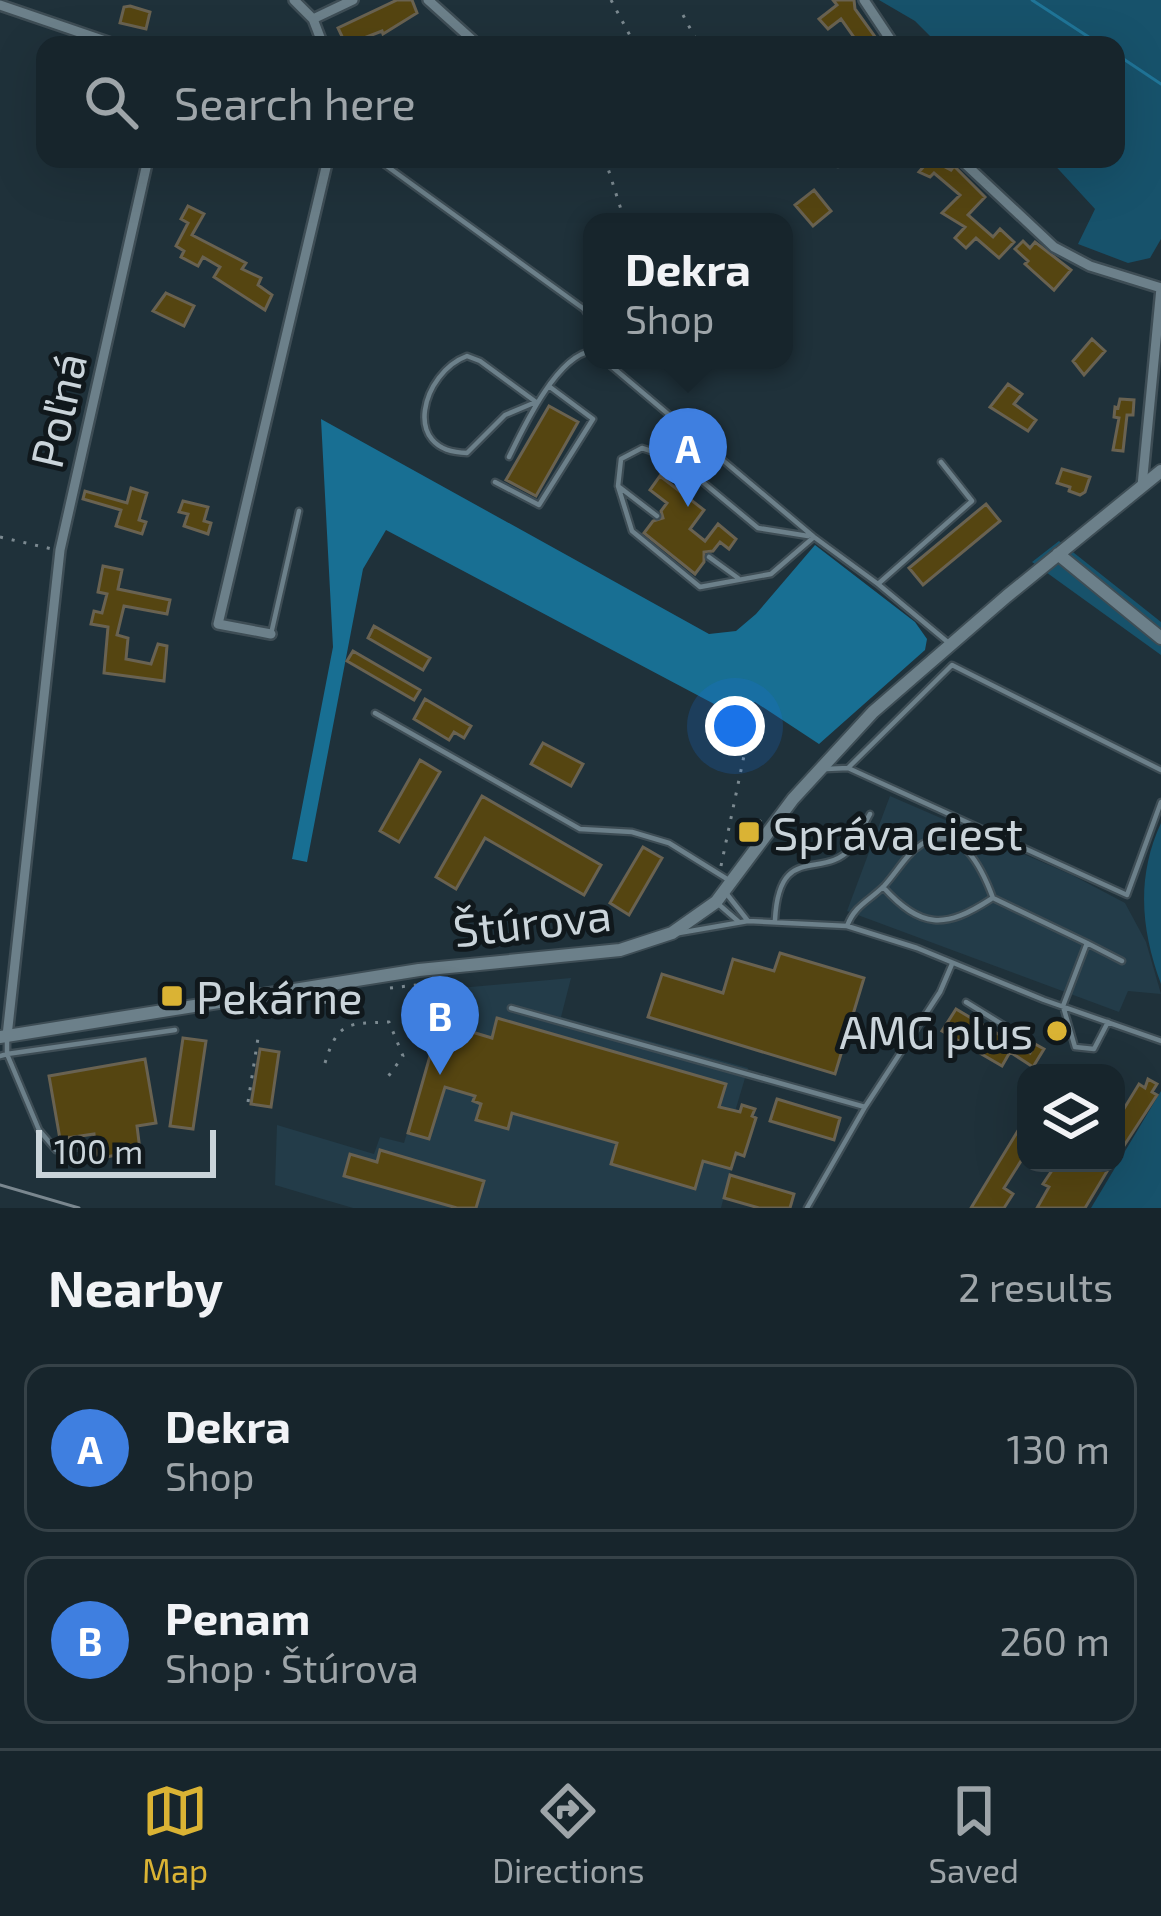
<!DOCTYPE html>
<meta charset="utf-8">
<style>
:root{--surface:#17252c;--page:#243138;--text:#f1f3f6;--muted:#9ea5a9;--line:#364248;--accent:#dab334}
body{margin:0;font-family:"Exo 2",sans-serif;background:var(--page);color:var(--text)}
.controls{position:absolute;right:36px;bottom:36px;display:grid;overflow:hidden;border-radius:24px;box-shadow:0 12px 48px #0002}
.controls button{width:108px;height:108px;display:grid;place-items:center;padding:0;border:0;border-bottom:3px solid var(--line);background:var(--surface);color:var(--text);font:60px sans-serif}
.scale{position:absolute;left:36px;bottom:30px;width:180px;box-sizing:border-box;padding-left:12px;border:6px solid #cad4da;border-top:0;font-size:33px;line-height:42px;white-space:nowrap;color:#cad4da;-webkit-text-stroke:9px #10181c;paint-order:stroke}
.you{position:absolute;left:735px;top:726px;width:42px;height:42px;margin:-30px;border:9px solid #fff;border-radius:50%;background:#1a73e8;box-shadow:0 0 0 18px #1a73e833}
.badge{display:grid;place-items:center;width:78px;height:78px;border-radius:50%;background:var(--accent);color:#fff;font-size:39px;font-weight:700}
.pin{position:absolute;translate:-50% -99px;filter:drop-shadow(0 3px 6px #0008)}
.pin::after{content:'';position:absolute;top:63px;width:42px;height:36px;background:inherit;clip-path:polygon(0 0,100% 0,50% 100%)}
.popup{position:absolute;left:583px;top:213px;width:210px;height:156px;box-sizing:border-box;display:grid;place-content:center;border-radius:24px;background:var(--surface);filter:drop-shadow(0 3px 9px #0005);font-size:39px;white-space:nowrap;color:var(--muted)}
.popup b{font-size:45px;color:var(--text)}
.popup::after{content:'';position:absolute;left:50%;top:100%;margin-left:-24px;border:24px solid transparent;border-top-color:var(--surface)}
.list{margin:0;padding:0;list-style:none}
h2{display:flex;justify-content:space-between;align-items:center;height:156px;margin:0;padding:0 48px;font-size:51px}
h2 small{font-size:39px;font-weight:400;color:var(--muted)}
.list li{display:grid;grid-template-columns:78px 1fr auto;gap:36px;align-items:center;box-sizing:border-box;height:168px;margin:0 24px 24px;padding:0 24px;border:3px solid var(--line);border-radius:24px}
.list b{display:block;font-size:45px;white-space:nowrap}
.list p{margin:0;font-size:39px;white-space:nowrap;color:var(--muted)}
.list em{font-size:39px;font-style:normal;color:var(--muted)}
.icon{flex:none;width:66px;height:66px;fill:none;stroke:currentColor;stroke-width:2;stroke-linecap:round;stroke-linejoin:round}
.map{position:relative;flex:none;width:1161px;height:1208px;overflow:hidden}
.search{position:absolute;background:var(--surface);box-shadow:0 12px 48px #0002;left:36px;right:36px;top:36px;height:132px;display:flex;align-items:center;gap:30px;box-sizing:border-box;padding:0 42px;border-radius:24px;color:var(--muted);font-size:45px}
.sheet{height:540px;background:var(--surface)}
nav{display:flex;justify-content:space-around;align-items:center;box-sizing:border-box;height:168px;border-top:3px solid var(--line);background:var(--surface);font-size:33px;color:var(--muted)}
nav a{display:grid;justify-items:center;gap:6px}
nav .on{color:var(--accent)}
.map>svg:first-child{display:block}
.built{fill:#233c49}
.green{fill:#17526b}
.forest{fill:#186f93}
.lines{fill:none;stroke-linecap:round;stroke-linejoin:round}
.stream{stroke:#207598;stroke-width:3}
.building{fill:#554511;stroke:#696251;stroke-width:3}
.service-casing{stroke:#3e4d55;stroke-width:9}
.minor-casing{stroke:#3e4d55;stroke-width:14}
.tertiary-casing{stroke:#3e4d55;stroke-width:16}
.path{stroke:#7c8a91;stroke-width:3;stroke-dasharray:3 9;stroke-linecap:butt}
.service{stroke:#6c808a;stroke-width:4.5}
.minor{stroke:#6c808a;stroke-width:9}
.tertiary{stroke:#6c808a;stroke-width:12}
.rail{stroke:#7a878f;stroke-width:3}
.poi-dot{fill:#dab334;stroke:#10181c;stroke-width:4.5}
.labels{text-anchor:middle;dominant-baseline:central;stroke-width:10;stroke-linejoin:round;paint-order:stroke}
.street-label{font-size:45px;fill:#cad4da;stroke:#10181c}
.poi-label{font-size:45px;fill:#cad4da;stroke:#10181c;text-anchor:start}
</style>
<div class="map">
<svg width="1161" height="1208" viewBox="0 0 1161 1208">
<rect width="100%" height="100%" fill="#1f313a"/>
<path class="built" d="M890,796L1072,875L1125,903L1146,942L1161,994L1128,991L1119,1012L847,911Z
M571,978L561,1017L748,1068L719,1165L731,1169L721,1208H353L275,1185L277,1125L374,1154L380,1137L404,1143L438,1028L451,1025L459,988Z"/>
<path class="green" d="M879,0H1161V239L1150,258L1128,263L1078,244L1095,209L1049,159H1116V45H939L915,21Z
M1059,541L1161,622V655L1032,562Z
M1161,823V984C1141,930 1136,877 1161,823Z
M1161,1091V1208H1091Z"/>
<path class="forest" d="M321,419L709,634L736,631L756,614L815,545L915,622L927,639L925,650L819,744L755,702L733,714L386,530L363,569L307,862L292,859L333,647Z"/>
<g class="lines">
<path class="stream" d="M1032,0L1101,45
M1116,54L1161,84"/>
</g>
<path class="building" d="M397,0H412L417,13L383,34L382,31L346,45L338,28Z
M833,0H854L855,9L876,38L865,45H840L853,36L841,19L828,29L819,19L837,5Z
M130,6L150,12L146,29L120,23L124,7Z
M930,159L951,170L954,166L985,197L968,215L993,237L1000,229L1014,242L999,258L976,238L966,248L955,238L965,227L942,213L960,195L934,173L930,177L919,172Z
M814,190L831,211L813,226L795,205Z
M188,206L204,214L192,235L246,263L242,269L261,278L258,285L272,295L265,310L214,277L220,267L203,257L198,266L181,257L184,251L176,246L188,223L181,219Z
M1023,241L1030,248L1035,242L1071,270L1054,290L1025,264L1028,261L1015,249Z
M166,293L194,306L184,326L153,311Z
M1092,339L1105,351L1084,375L1073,361Z
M1008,384L1022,394L1014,404L1036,420L1028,431L990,407Z
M1120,399L1134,400L1133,415H1127L1123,451L1113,450L1119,418L1114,417L1115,407L1118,408Z
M549,406L578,422L536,496L506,480Z
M1062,469L1090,477L1085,492L1080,495L1069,491L1070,487L1057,483Z
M660,476L704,510L690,529L705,541L718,524L736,539L729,549L720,542L713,551L704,552V562L695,574L644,533L653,521L663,518L661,511L667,503L650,490Z
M131,488L147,493L139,520L146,522L142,534L116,526L121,510L83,499L85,491L127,503Z
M183,501L208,507L204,521L211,523L208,534L184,526L188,514L179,512Z
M986,504L1000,521L923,585L909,568Z
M103,566L122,570L118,589L170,600L167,614L124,606L117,635L128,638L126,659L151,664L158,644L167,646L164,681L104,673L108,627L91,624L94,611L102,613L107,594L98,592Z
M374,626L430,658L423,670L368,638Z
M353,651L420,690L414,700L347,661Z
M425,699L471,726L464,738L454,732L449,740L414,719Z
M543,743L583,764L571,786L531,764Z
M420,760L440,772L399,842L380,831Z
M482,796L601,865L584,895L485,838L456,889L436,877Z
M643,847L662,858L629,915L610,903Z
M780,953L864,978L835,1074L648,1017L662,974L723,993L733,959L774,971Z
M956,1009L1030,1053L1035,1044L1044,1049L1033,1067L1010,1052L1002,1066L942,1031Z
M497,1018L726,1084L719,1107L740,1112L742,1105L755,1109L752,1116L756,1118L744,1156L736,1153L731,1169L703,1161L695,1189L611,1164L617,1143L512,1113L508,1129L476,1120L481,1104L473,1101L475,1096L445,1087L429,1139L408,1133L438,1028L442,1023L492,1038Z
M183,1038L206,1041L193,1129L170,1126Z
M260,1049L279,1052L271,1107L251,1104Z
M145,1059L156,1123L137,1126L140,1150L97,1159L94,1134L60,1139L49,1076Z
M1148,1079L1157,1084L1152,1092L1157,1095L1116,1158V1108L1122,1112L1139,1084L1145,1088Z
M777,1099L840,1118L834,1140L770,1121Z
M1019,1129L1026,1134V1153L1004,1188L1013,1194L1004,1208H971Z
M380,1150L484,1181L476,1208H457L344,1176L350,1154L377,1162Z
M1057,1163H1112L1085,1208H1037L1049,1187L1043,1184Z
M730,1175L794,1194L790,1208H759L724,1198Z"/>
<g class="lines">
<g class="service-casing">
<path id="service" d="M377,159L584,309L592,321
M838,164L841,159
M467,356L480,361L536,402L505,415L467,453C399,452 423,372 467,356Z
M604,360L814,537L878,584L950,644
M509,457C523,428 557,355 592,351
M495,482L539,505L593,419L550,387
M618,486L632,531L700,587L771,574L814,537
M657,516L618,486L621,459L642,448L675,459L758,528L808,536
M709,557L738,578
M878,584L972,501L941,462
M271,634L299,511
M375,713L580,829L632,832L669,843L727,879
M848,768L1127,895L1161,802
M826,769L848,768L952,665L1161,770
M883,887C921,929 945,929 991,899
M726,893L748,921
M716,902L739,922
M775,920C779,841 823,881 851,848C859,839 864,824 870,814
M847,926C855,905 869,901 884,886C897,872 906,854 922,844C961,821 983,871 993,898L1087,943L1063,1006L1075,1047L1094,1049L1108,1022
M679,933L748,921L847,926L917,948L1044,1000L1161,1041
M1087,943L1122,961
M966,1002L1026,1039
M511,1008L865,1107
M0,1056L7,1054V1037
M80,1147L56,1150L39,1130L7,1054L175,1030
M807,1208L865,1107L940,992L952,964"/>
</g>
<g class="minor-casing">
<path id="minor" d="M294,0L313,19L323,45
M428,0L478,45
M864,0L894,45
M0,5L117,45
M313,19L353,0
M960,159L1054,247L1090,266L1161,288
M1142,486L1161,288
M271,634L218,624L328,159
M7,1036L60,550L148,159"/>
</g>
<g class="tertiary-casing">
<path id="tertiary" d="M1058,554L1161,638
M0,1037L419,970L620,950L672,933L716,902L793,799L873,712L1007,596L1161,471"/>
</g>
<path class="path" d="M611,0L635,45
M683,15L699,45
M605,159L625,222
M0,537L52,549
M744,841L761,820
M721,866L750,727
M390,988L443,982L461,986
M301,1009L363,992
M325,1063C338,1020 349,1024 389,1022L403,1056L387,1078
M248,1102L258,1038"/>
<use href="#service" class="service"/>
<use href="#minor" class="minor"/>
<use href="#tertiary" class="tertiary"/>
<path class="rail" d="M0,1185L79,1208"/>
</g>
<g class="poi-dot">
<rect x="737" y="820" width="24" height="24" rx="6"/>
<rect x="160" y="984" width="24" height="24" rx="6"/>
<circle cx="1057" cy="1031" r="12"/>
</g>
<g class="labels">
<g class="street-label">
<text transform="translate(57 410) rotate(-77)">Poľná</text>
<text transform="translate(532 921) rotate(-6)">Štúrova</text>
</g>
<g class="poi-label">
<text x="773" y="832">Správa ciest</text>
<text x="196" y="996">Pekárne</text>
<text x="1033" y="1031" text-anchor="end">AMG plus</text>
</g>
</g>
</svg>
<div class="controls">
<button><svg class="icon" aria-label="layers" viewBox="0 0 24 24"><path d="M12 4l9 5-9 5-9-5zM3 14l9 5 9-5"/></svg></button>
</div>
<div class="scale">100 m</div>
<div class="you"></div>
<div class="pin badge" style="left:688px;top:507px;background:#3f7fe0">A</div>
<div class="popup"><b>Dekra</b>Shop</div>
<div class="pin badge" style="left:440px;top:1075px;background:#3f7fe0">B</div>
<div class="search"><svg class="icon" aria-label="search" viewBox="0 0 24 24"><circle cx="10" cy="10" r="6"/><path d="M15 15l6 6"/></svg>Search here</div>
</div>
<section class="sheet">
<h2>Nearby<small>2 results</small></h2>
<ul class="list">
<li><span class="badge" style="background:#3f7fe0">A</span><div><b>Dekra</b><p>Shop</p></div><em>130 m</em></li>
<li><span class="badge" style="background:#3f7fe0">B</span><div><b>Penam</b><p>Shop · Štúrova</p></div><em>260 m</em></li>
</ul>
</section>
<nav>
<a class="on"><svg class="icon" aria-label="map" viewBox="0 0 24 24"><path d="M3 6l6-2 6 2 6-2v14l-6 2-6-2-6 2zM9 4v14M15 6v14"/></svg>Map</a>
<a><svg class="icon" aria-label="directions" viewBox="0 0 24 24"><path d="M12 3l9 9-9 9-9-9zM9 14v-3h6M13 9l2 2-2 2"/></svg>Directions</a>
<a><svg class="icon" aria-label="saved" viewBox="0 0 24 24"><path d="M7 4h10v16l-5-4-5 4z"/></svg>Saved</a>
</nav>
